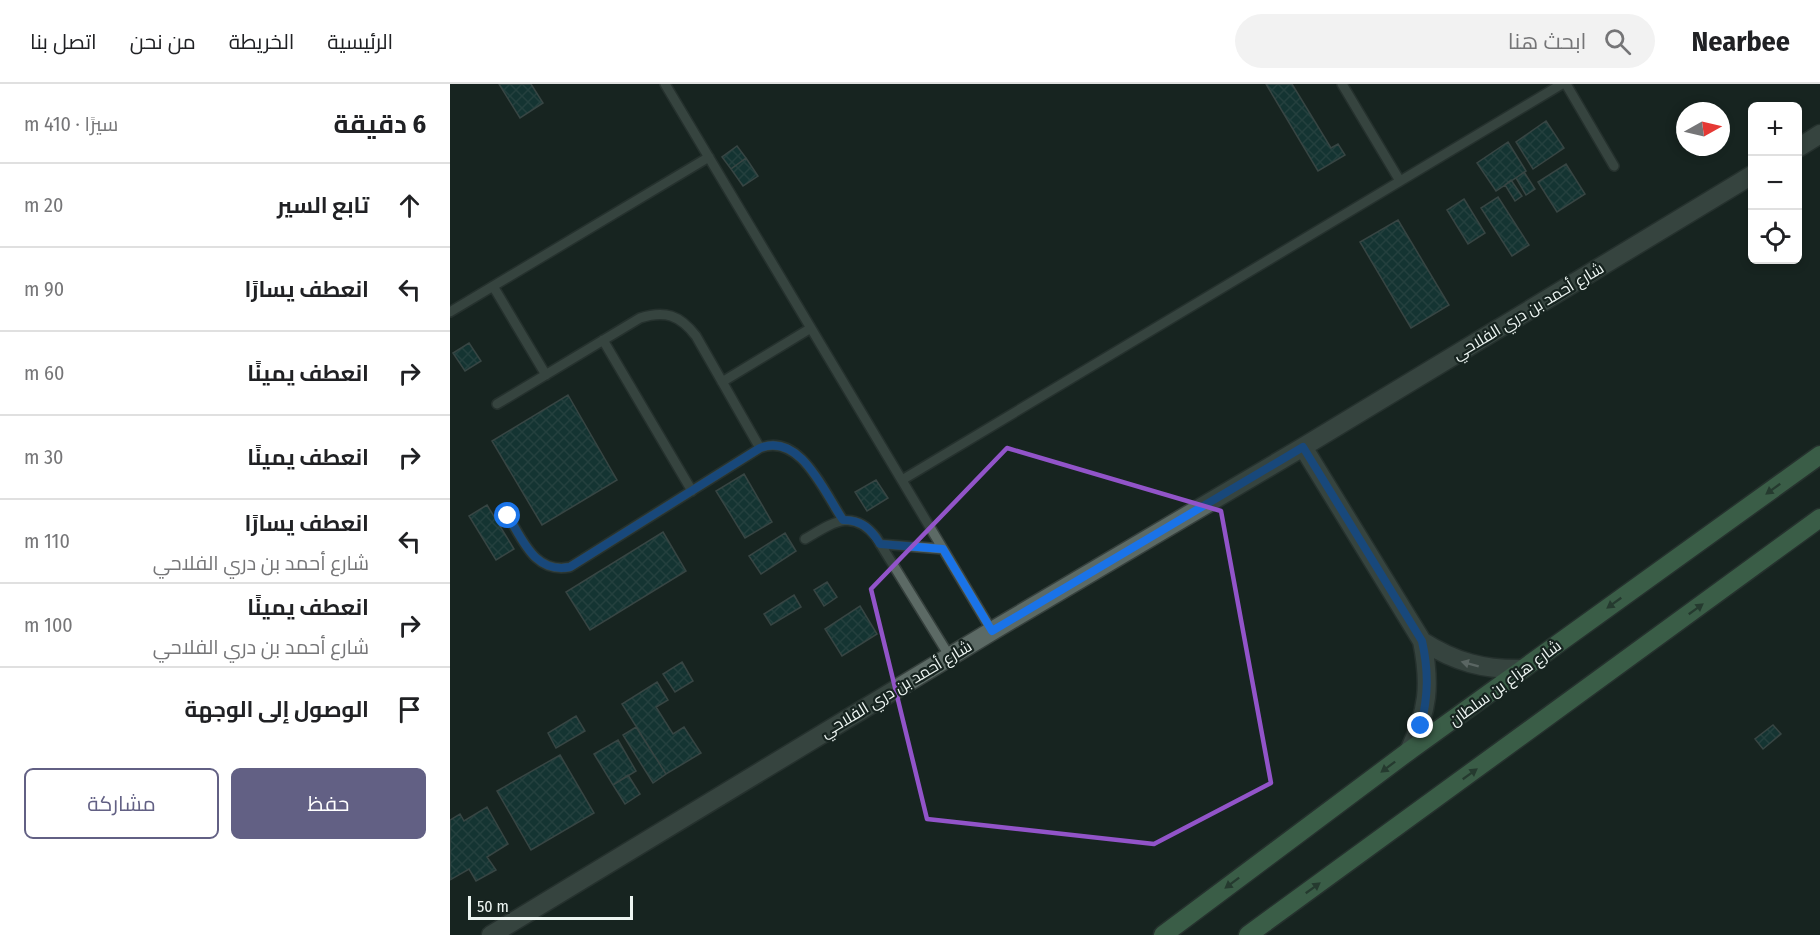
<!DOCTYPE html>
<html lang="ar">
<meta charset="utf-8">
<style>
:root{--surface:#fff;--page:#f2f2f2;--text:#202124;--muted:#757577;--line:#e0e0e0;--accent:#626084}
body{margin:0;font-family:"Fira Sans Condensed",Cairo,sans-serif;background:var(--page);color:var(--text);direction:rtl}
.controls{position:absolute;right:18px;top:18px;display:grid;overflow:hidden;border-radius:9px;box-shadow:0 3px 9px #0003}
.controls button{width:54px;height:54px;display:grid;place-items:center;padding:0;border:0;border-bottom:2px solid var(--line);background:var(--surface);color:var(--text);font:30px sans-serif}
.compass{position:absolute;left:1226px;top:18px;width:54px;height:54px;border-radius:50%;background:var(--surface);box-shadow:0 3px 9px #0003;rotate:82deg}
.scale{position:absolute;left:18px;bottom:15px;width:165px;box-sizing:border-box;padding-left:6px;border:3px solid #edf5f2;border-top:0;font-size:16px;line-height:21px;white-space:nowrap;color:#edf5f2;-webkit-text-stroke:4px #172420;paint-order:stroke}
.stop{position:absolute;width:18px;height:18px;margin:-14px;border:4px solid #1a73e8;border-radius:50%;background:#fff}
.stop.end{background:#1a73e8;border-color:#fff;box-shadow:0 2px 6px #0008}
.list{margin:0;padding:0;list-style:none}
h2{display:flex;justify-content:space-between;align-items:center;height:78px;margin:0;padding:0 24px;font-size:26px}
h2 small{font-size:20px;font-weight:400;color:var(--muted)}
.list li{display:grid;grid-template-columns:39px 1fr auto;gap:18px;align-items:center;box-sizing:border-box;height:84px;padding:0 24px;border-top:2px solid var(--line)}
.list b{display:block;font-size:22px;white-space:nowrap}
.list p{margin:0;font-size:20px;white-space:nowrap;color:var(--muted)}
.list em{font-size:20px;font-style:normal;color:var(--muted)}
.actions{display:flex;gap:12px;padding:18px 24px}
.actions a{flex:1;padding:14px 0;border:2px solid var(--accent);border-radius:9px;text-align:center;font-size:21px;color:var(--accent)}
.actions .main{background:var(--accent);color:#fff}
.icon{flex:none;width:33px;height:33px;fill:none;stroke:currentColor;stroke-width:2;stroke-linecap:round;stroke-linejoin:round}
.map{position:relative;flex:none;width:1370px;height:851px;overflow:hidden;direction:ltr}
header{display:flex;align-items:center;gap:36px;box-sizing:border-box;height:84px;padding:0 30px;background:var(--surface);border-bottom:2px solid var(--line)}
header strong{font-size:28px}
nav{display:flex;gap:33px;margin-inline-start:auto;font-size:21px}
.search{width:420px;height:54px;background:var(--page);display:flex;align-items:center;gap:15px;box-sizing:border-box;padding:0 21px;border-radius:33px;color:var(--muted);font-size:22px}
main{display:flex}
aside{flex:1;background:var(--surface)}
.map>svg:first-child{display:block}
.building{fill:url(#building-cross-hatch);stroke:#5e6d6d;stroke-width:1.5}
.lines{fill:none;stroke-linecap:round;stroke-linejoin:round}
.lane-casing{stroke:#36403d;stroke-width:12}
.street-casing{stroke:#36403d;stroke-width:21}
.primary-casing{stroke:#36403d;stroke-width:21}
.lane{stroke:#5c6a65;stroke-width:9}
.street{stroke:#5c6a65;stroke-width:18}
.primary{stroke:#64a275;stroke-width:18}
.oneway{fill:#365642}
.oneway2{fill:#acb6b3}
.route{stroke:#1a73e8;stroke-width:8}
.marked{fill:none;stroke:#9254c9;stroke-width:4.5;stroke-linejoin:round}
.labels{text-anchor:middle;dominant-baseline:central;stroke-width:4.5;stroke-linejoin:round;paint-order:stroke}
.street-label{font-size:16px;fill:#edf5f2;stroke:#172420}
</style>
<header>
<strong>Nearbee</strong>
<div class="search"><svg class="icon" aria-label="search" viewBox="0 0 24 24"><circle cx="10" cy="10" r="6"/><path d="M15 15l6 6"/></svg>ابحث هنا</div>
<nav><a>الرئيسية</a><a>الخريطة</a><a>من نحن</a><a>اتصل بنا</a></nav>
</header>
<main>
<div class="map">
<svg width="1370" height="851" viewBox="0 0 1370 851">
<defs>
<pattern id="building-cross-hatch" width="8" height="8" patternUnits="userSpaceOnUse" patternTransform="scale(1.5)"><rect width="8" height="8" fill="#114848"/><path d="M0 0l8 8M0 8l8-8" fill="none" stroke="#346363"/></pattern>
</defs>
<rect width="100%" height="100%" fill="#172420"/>
<path class="building" d="M49,0H81L93,19L70,34Z
M816,0H842L881,64L888,60L895,71L868,87Z
M1096,37L1114,64L1083,85L1066,58Z
M1058,58L1076,87L1046,107L1027,79Z
M287,62L296,74L281,85L272,73Z
M296,74L308,92L293,102L281,85Z
M1116,80L1135,110L1107,128L1088,98Z
M1074,88L1085,105L1076,111L1066,94Z
M1061,96L1072,112L1065,117L1055,101Z
M1048,113L1079,161L1062,172L1031,124Z
M1014,115L1035,149L1018,160L997,126Z
M948,136L999,221L961,244L910,158Z
M19,259L31,277L15,287L3,269Z
M118,311L167,396L92,441L42,357Z
M294,390L322,438L295,454L266,407Z
M426,396L438,414L417,427L405,408Z
M37,421L64,465L46,476L19,432Z
M213,448L236,487L140,546L116,508Z
M335,449L346,467L311,490L299,472Z
M377,498L387,513L374,522L364,506Z
M344,511L351,523L321,541L314,530Z
M410,522L427,550L392,572L375,545Z
M232,578L243,597L225,608L213,590Z
M207,598L218,616L206,623L223,650L234,643L251,669L216,690L172,620Z
M126,632L135,647L106,664L98,649Z
M1323,641L1331,650L1313,665L1305,655Z
M186,643L216,690L203,699L173,651Z
M168,656L186,687L163,701L144,670Z
M110,671L144,729L81,766L47,707Z
M178,691L190,710L175,720L163,701Z
M37,723L58,760L37,773L46,786L26,797L19,785L0,796V736L10,730L14,737Z"/>
<g class="lines">
<g class="lane-casing">
<path id="lane" d="M215,0L542,547
M892,0L950,97
M1116,0L1164,82
M43,202L96,291
M0,228L259,73
M153,256L242,407
M272,298L361,244
M47,320L190,234C215,226 230,231 246,252L310,364
M452,396L1112,0
M58,432C73,456 85,490 120,483L310,364C350,348 374,408 393,436
M355,455C381,440 402,423 426,453L500,573
M430,460L493,465"/>
</g>
<g class="street-casing">
<path id="street" d="M1348,64L1370,50
M853,363L972,557C981,601 978,627 959,667
M972,557C1005,578 1034,586 1073,585
M41,851L542,547L853,363L1302,91"/>
</g>
<g class="primary-casing">
<path id="primary" d="M713,851L959,667L1370,371
M798,851L1370,434"/>
</g>
<use href="#lane" class="lane"/>
<use href="#street" class="street"/>
<use href="#primary" class="primary"/>
</g>
<defs><path id="oneway-solid" d="M-6-.8H1V-3.2L6.5 0L1 3.2V.8H-6Z" transform="scale(1.5)"/></defs>
<g class="oneway">
<use href="#oneway-solid" transform="translate(1323 405) rotate(144)"/>
<use href="#oneway-solid" transform="translate(1164 519) rotate(144)"/>
<use href="#oneway-solid" transform="translate(1246 525) rotate(-36)"/>
<use href="#oneway-solid" transform="translate(938 683) rotate(143)"/>
<use href="#oneway-solid" transform="translate(1020 690) rotate(-36)"/>
<use href="#oneway-solid" transform="translate(782 799) rotate(143)"/>
<use href="#oneway-solid" transform="translate(863 804) rotate(-36)"/>
</g>
<use class="oneway2" href="#oneway-solid" transform="translate(1020 580) rotate(-165)"/>
<g class="lines">
<path class="route" d="M58,432C73,456 85,490 120,483L310,364C350,348 374,408 393,436C412,436 421,445 430,460L493,465L542,547L853,363L972,557C979,588 978,612 971,642"/>
</g>
<path d="M0 0H1370V851H0ZM557,364L771,427L821,699L704,760L477,735L421,505Z" fill="#172420" fill-opacity=".55" fill-rule="evenodd"/>
<path class="marked" d="M557,364L771,427L821,699L704,760L477,735L421,505Z"/>
<g class="labels">
<g class="street-label">
<text transform="translate(1078 227) rotate(-31)">شارع أحمد بن دري الفلاحي</text>
<text transform="translate(1055 599) rotate(-36)">شارع هزاع بن سلطان</text>
<text transform="translate(446 605) rotate(-31)">شارع أحمد بن دري الفلاحي</text>
</g>
</g>
</svg>
<div class="controls">
<button>+</button>
<button>−</button>
<button><svg class="icon" aria-label="locate" viewBox="0 0 24 24"><circle cx="12" cy="12" r="6"/><path d="M12 2v4M12 18v4M2 12h4M18 12h4"/></svg></button>
</div>
<svg class="compass" viewBox="-18 -18 36 36"><path d="M0-13l5 13h-10z" fill="#e53935"/><path d="M0 13l5-13h-10z" fill="#757577"/></svg>
<div class="scale">50 m</div>
<div class="stop" style="left:58px;top:432px"></div>
<div class="stop end" style="left:971px;top:642px"></div>
</div>
<aside>
<h2>6 دقيقة<small>سيرًا · 410 m</small></h2>
<ul class="list">
<li><svg class="icon" aria-label="ahead" viewBox="0 0 24 24"><path d="M12 20V5M6 11l6-6 6 6"/></svg><div><b>تابع السير</b></div><em>20 m</em></li>
<li><svg class="icon" aria-label="left" viewBox="0 0 24 24"><path d="M17 20v-9H6M10 6l-5 5 5 5"/></svg><div><b>انعطف يسارًا</b></div><em>90 m</em></li>
<li><svg class="icon" aria-label="right" viewBox="0 0 24 24"><path d="M7 20v-9h11M14 6l5 5-5 5"/></svg><div><b>انعطف يمينًا</b></div><em>60 m</em></li>
<li><svg class="icon" aria-label="right" viewBox="0 0 24 24"><path d="M7 20v-9h11M14 6l5 5-5 5"/></svg><div><b>انعطف يمينًا</b></div><em>30 m</em></li>
<li><svg class="icon" aria-label="left" viewBox="0 0 24 24"><path d="M17 20v-9H6M10 6l-5 5 5 5"/></svg><div><b>انعطف يسارًا</b><p>شارع أحمد بن دري الفلاحي</p></div><em>110 m</em></li>
<li><svg class="icon" aria-label="right" viewBox="0 0 24 24"><path d="M7 20v-9h11M14 6l5 5-5 5"/></svg><div><b>انعطف يمينًا</b><p>شارع أحمد بن دري الفلاحي</p></div><em>100 m</em></li>
<li><svg class="icon" aria-label="arrive" viewBox="0 0 24 24"><path d="M6 21V4h12l-3 4 3 4H6"/></svg><div><b>الوصول إلى الوجهة</b></div></li>
</ul>
<div class="actions"><a class="main">حفظ</a><a>مشاركة</a></div>
</aside>
</main>
